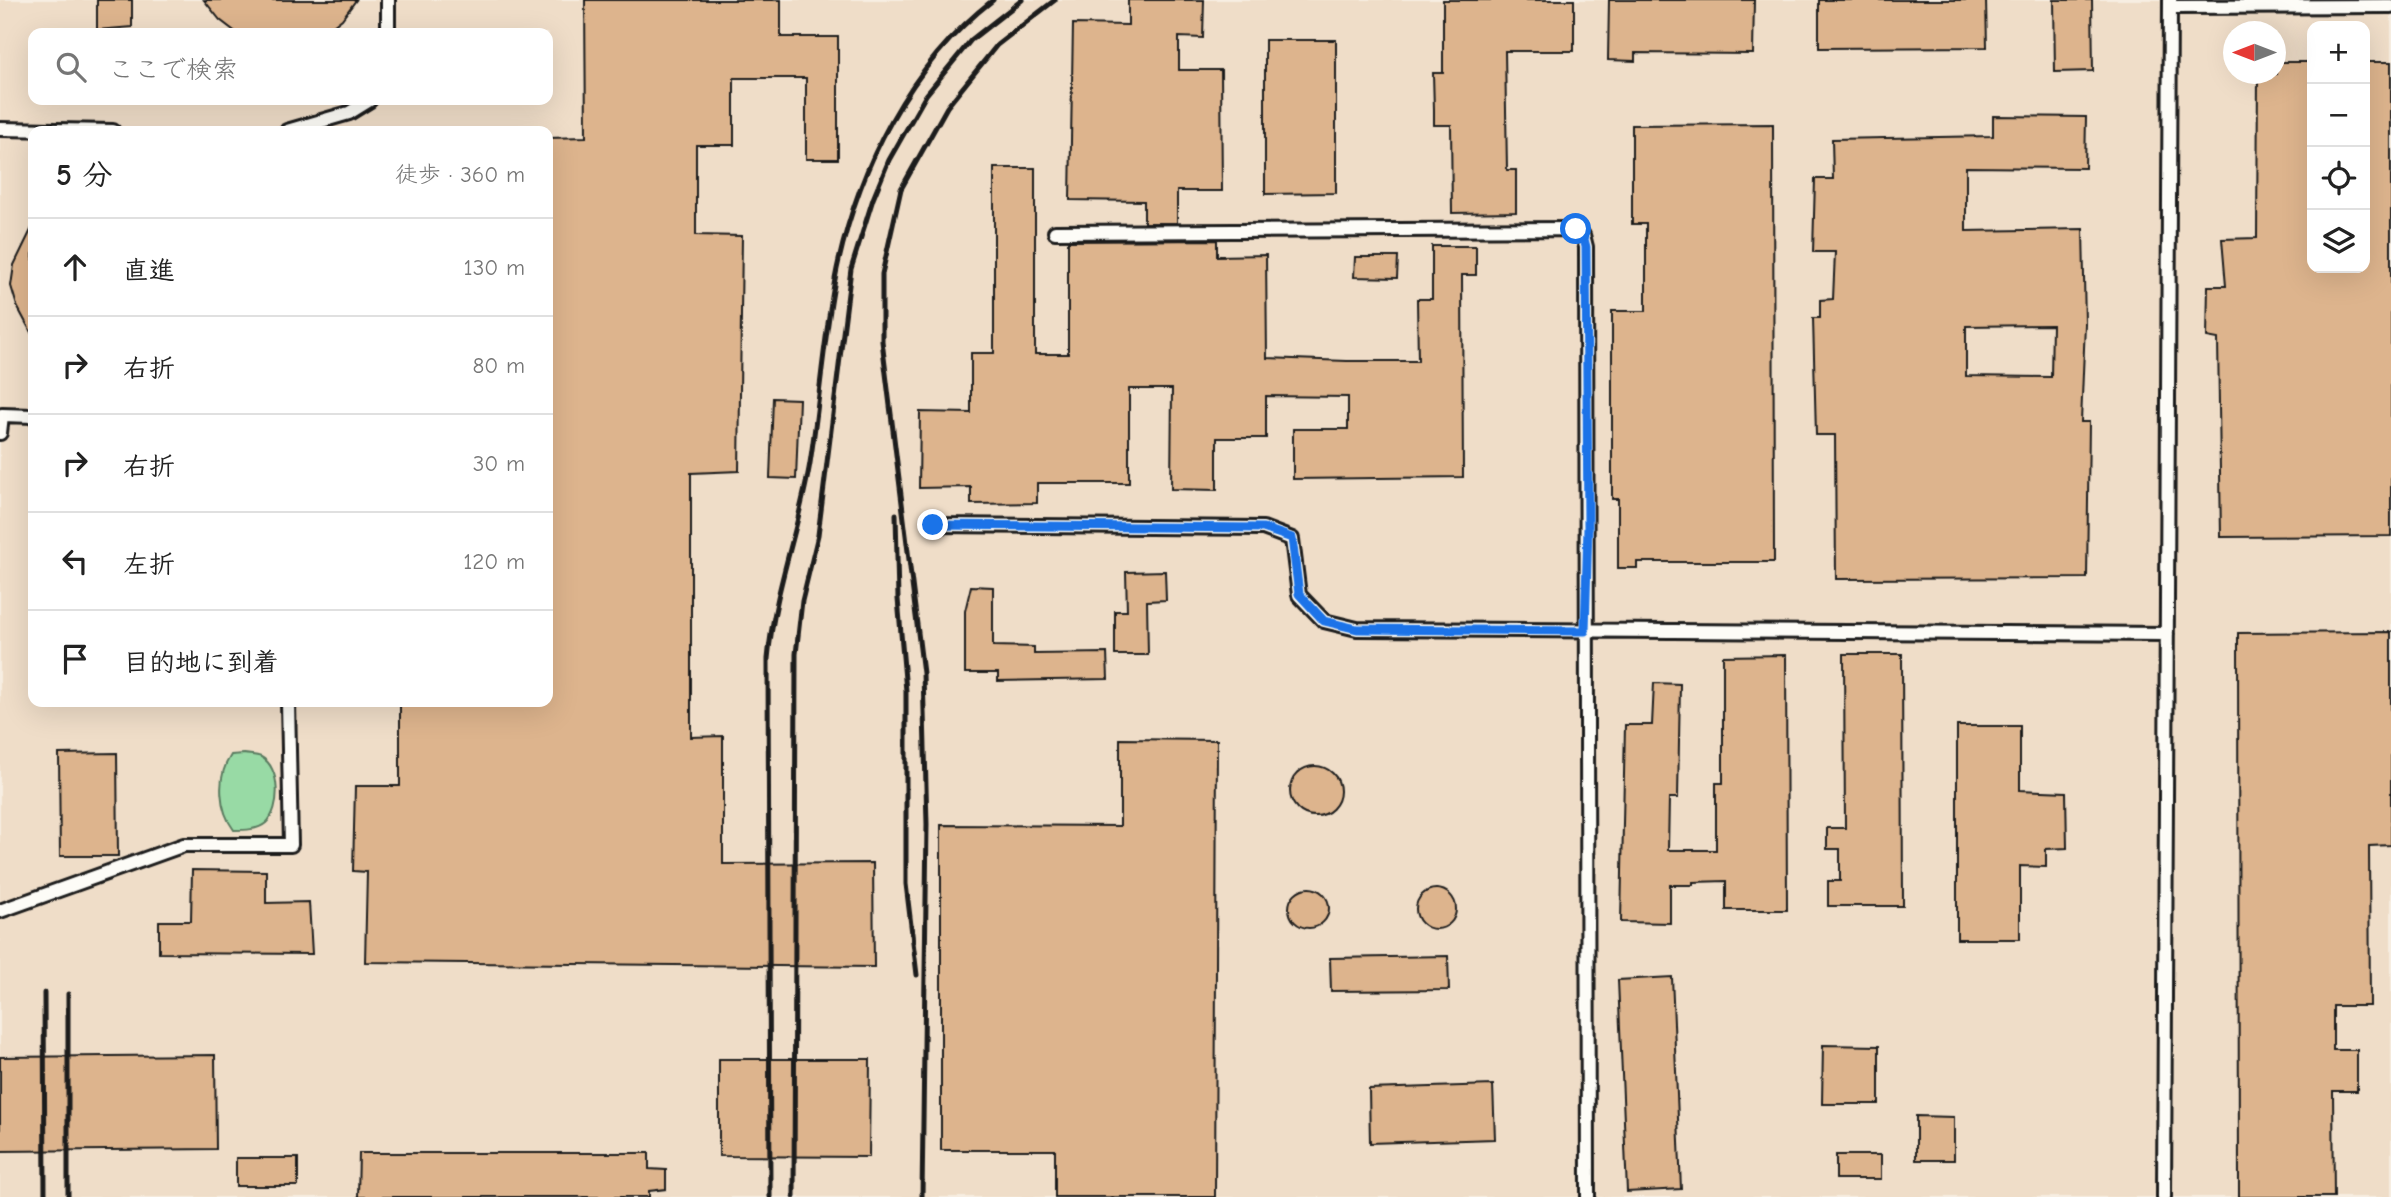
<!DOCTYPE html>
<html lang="ja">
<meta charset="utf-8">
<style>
:root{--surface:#fff;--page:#f6f6f6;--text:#222;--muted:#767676;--line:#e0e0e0}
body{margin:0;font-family:"Comic Neue","Klee One",sans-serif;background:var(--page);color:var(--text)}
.controls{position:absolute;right:21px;top:21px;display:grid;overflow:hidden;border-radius:14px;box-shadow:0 7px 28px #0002}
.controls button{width:63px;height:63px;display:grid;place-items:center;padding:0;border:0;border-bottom:2px solid var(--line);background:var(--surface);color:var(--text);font:35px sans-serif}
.compass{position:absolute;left:2223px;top:21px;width:63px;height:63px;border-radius:50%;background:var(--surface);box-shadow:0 7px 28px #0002;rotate:270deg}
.stop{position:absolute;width:21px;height:21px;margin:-16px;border:5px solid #1a73e8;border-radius:50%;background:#fff}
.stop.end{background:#1a73e8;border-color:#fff;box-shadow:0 2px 7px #0008}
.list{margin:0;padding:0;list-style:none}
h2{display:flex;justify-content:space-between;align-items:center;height:91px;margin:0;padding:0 28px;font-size:30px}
h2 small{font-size:23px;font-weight:400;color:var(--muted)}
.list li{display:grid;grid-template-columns:46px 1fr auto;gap:21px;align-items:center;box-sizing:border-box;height:98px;padding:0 28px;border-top:2px solid var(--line)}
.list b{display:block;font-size:26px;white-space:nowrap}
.list em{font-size:23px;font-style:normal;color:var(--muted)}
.icon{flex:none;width:38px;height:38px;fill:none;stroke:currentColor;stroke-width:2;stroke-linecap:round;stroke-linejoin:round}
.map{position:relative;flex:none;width:2391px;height:1197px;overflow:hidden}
.search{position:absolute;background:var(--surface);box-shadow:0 7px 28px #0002;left:28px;top:28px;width:525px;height:77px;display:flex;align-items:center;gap:18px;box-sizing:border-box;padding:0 24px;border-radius:14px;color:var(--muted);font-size:26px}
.panel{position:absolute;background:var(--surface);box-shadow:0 7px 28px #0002;left:28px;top:126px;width:525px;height:581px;border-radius:14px}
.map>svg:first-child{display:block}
.built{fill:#efddc8;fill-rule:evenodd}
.green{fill:#98daa5;stroke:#5a7b60;stroke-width:2}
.building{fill:#ddb48d;stroke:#1c1c1c;stroke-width:2;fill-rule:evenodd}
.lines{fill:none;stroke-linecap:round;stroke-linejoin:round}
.lane-casing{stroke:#1c1c1c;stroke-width:18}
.lane{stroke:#fdfcf7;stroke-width:12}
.rail{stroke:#1c1c1c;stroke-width:5}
.route{stroke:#1a73e8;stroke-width:9}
</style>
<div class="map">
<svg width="2391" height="1197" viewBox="0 0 2391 1197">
<rect width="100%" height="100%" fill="#f7eee2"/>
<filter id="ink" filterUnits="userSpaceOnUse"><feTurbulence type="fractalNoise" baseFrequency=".0143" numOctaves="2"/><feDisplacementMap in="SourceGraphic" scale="14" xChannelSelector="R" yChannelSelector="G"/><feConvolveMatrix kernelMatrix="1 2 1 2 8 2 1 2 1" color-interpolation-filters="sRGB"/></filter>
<g filter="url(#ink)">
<path class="built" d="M0,0H2391V1197H0ZM2312,26H2365V268H2312ZM2234,32H2276V74H2234ZM33,33H548V100H33ZM33,131H548V702H33Z"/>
<path class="green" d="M244,754C249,755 257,755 261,757C281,767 281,809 266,823C258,830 244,830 234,830C219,810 216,777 231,755Z"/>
<path class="building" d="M97,0H132V27L97,30Z
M204,0H356L342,19L324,33H237L220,20Z
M585,0H781V37H838V159H806V78H734V145H696V235L742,236L739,471L691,473V737L723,736V864L873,863L874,967L365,962L367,872L353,871L355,786H400V702H548V138L586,137Z
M1128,0H1204L1203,38L1179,37V70H1221L1222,191H1177V223H1144V201L1070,200L1073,24L1128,25Z
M1443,0H1574V51H1505L1507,170H1516V212L1452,213L1451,125H1434V110L1433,73H1443Z
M1609,0H1754L1753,54L1635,53V61L1608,60Z
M1819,0H1986L1987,47L1819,48Z
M2054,0H2092L2093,71L2055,72Z
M1265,40H1336V193L1265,194Z
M2276,62H2312V268H2365V62H2391V536L2221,537L2218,339L2207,337L2208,286H2226L2222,239L2257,238L2258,74H2276Z
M1993,116L2086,117L2085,168L1966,167V231L2083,229L2085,324L2081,422H2089L2087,578L1836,579L1835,435H1816L1813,318H1820V300L1833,299L1835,252H1813L1815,179H1833L1832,139L1993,136ZM2052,325L2051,377L1966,376V326Z
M1773,124L1774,562H1637V568H1618V499H1612V311H1646V224H1632V125Z
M994,168H1035V354H1068V241L1217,240V256L1266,255L1267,358L1347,361H1418L1417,299H1432V246H1476V275H1462L1463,477L1293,479V429H1348V397L1266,396V438H1217V490L1171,489L1172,389H1129V483H1037V503L971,504V487L919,488L920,412L971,413V353H994Z
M33,226V336L17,306L11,286L14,265Z
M1355,257H1398L1397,278L1354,277Z
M773,398L799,399L796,479L770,478Z
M1165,571L1166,600L1147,601L1148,655H1115V611H1127L1126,572Z
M971,586L993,587V646L1034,647V654L1107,653L1108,679L998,681V673H965V611Z
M2391,632V845L2369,846L2370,1006H2333V1050H2357V1091H2333L2334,1197H2239L2238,633Z
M1844,654H1902L1903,906H1828V881H1840V849H1827V828H1845Z
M1786,655L1787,910H1726V881L1693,882V885H1670V923L1621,922L1625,725H1652L1654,683L1680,684L1678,798H1669L1668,850H1716V783H1723V656Z
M1957,726H2020V790L2066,792L2067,848L2046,849V867L2020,866V939H1957Z
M1120,739L1217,740L1215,1197H1055V1150H941V825L1120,826Z
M117,753L118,856H60L59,754Z
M1290 791a25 25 0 1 1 50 0a25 25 0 1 1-50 0Z
M192,870L266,871V903L309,902L312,954L159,953V921H191Z
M1289 908a20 20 0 1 1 40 0a20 20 0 1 1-40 0Z
M1416 909a20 20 0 1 1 40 0a20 20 0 1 1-40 0Z
M1448,956L1449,990L1331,991L1330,958Z
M1672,977L1681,1189L1627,1192L1618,980Z
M1823,1045L1879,1046V1104H1822Z
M215,1055L216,1149L0,1151V1057Z
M719,1059H870L869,1157L719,1156Z
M1493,1085L1495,1139L1370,1143L1369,1089Z
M1916,1116L1954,1117V1160H1916Z
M359,1153H649V1169L666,1170V1189L649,1191V1197H358Z
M1836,1155H1881V1179H1836Z
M236,1158H298V1186H236Z"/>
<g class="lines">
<g class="lane-casing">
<path id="lane" d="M388,0V33
M2170,7L2391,6
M0,129L113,131
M287,131L349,113L370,100
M1055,232L1576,229L1583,235L1586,247C1589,563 1586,880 1588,1197
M0,433L2,415L33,416
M933,525L1263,528L1292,539L1299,595L1324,621L1357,629L2167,634
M0,911L184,845H291L288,702
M2164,1197L2170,0"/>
</g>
<use href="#lane" class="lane"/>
<path class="rail" d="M896,514L898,599L906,691V884L917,975
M44,993L45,1197
M68,994V1197
M770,1197L768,659C774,591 799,529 810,463C820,398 824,333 837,269C859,166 909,65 993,0
M794,1197L796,654L802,601L818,535L851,269L873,199L889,160L926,95L971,40L1022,0
M922,1197L927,824L923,673L882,341V274L901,189L947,107L997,45L1055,0"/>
</g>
</g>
<g class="lines" filter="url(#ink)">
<path class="route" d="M933,525L1263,528L1292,538L1299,594L1324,621L1357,629L1585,631L1588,527L1586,247L1583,235L1576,229"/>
</g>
</svg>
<div class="controls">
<button>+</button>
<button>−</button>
<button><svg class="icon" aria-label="locate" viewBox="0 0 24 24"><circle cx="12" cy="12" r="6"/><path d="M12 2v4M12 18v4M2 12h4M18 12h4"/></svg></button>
<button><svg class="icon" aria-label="layers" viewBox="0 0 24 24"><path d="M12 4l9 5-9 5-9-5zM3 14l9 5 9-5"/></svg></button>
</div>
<svg class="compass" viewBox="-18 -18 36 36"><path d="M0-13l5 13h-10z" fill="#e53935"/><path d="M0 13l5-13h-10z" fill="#767676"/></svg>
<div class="stop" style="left:1576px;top:229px"></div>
<div class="stop end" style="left:933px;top:525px"></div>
<div class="search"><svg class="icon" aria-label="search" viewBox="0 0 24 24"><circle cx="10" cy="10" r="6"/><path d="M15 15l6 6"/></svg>ここで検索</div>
<section class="panel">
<h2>5 分<small>徒歩 · 360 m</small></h2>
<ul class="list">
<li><svg class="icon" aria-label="ahead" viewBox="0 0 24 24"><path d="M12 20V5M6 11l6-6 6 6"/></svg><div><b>直進</b></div><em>130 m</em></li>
<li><svg class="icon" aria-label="right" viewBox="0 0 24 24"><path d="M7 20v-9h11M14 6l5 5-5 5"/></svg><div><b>右折</b></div><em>80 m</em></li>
<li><svg class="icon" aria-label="right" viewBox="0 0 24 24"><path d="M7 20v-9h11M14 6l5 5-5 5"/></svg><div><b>右折</b></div><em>30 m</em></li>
<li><svg class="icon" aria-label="left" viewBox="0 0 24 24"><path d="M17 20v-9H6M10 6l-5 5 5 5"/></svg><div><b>左折</b></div><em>120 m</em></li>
<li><svg class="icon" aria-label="arrive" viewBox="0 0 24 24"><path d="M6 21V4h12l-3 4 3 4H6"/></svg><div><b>目的地に到着</b></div></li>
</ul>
</section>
</div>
